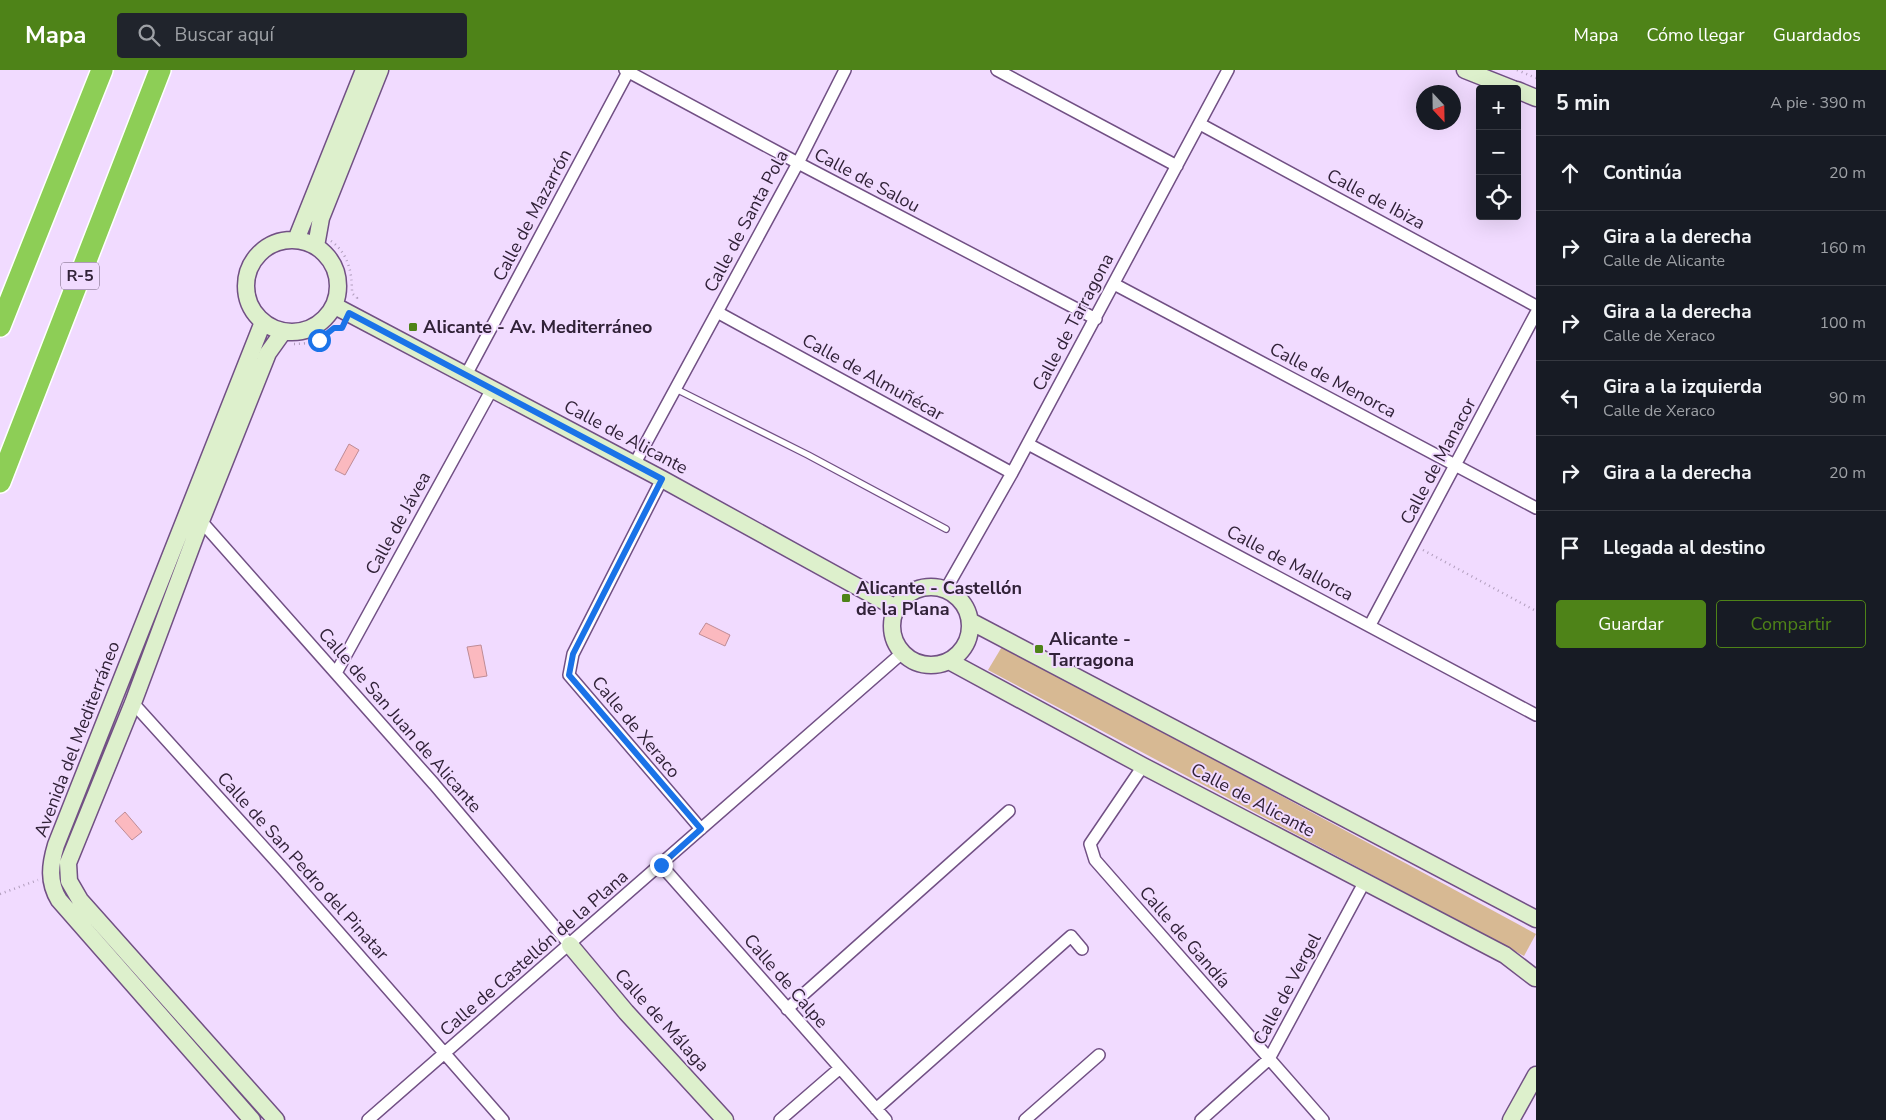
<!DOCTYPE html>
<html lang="es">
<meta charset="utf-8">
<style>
:root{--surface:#171b24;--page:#20242c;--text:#f1f3f6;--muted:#9ea1a6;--line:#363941;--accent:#4e8318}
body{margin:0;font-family:"Nunito Sans",sans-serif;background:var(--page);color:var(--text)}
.controls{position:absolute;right:15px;top:15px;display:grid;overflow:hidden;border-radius:5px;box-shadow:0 5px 20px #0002}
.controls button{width:45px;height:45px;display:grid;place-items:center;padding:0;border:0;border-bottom:1px solid var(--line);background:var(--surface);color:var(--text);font:25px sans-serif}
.compass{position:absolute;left:1416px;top:15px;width:45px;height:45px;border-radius:50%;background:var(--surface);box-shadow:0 5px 20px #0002;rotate:158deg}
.stop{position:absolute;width:15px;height:15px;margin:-11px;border:4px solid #1a73e8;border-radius:50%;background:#fff}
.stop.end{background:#1a73e8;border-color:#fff;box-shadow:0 1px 5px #0008}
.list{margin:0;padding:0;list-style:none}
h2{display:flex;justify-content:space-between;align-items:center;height:65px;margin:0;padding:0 20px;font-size:21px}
h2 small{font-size:16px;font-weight:400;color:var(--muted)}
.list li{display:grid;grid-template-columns:32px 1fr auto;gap:15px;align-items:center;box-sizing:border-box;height:75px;padding:0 20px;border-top:1px solid var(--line)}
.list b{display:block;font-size:19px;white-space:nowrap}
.list p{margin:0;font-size:16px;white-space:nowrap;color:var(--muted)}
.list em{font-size:16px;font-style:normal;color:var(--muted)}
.actions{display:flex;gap:10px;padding:15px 20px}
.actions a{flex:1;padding:11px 0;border:1px solid var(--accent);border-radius:5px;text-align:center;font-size:18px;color:var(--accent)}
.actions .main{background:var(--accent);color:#fff}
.icon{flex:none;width:28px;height:28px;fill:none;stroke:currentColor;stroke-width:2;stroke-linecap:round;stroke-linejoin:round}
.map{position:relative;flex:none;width:1536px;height:1050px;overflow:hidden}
header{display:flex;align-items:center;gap:30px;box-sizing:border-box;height:70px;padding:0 25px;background:var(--accent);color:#fff}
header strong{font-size:24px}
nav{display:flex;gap:28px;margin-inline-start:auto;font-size:18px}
.search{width:350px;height:45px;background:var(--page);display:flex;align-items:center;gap:12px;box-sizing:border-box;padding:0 18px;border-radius:5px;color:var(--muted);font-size:19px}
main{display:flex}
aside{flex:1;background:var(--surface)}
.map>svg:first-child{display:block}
.green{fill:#d7b993}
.water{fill:#fbb9bf;stroke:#be8c96}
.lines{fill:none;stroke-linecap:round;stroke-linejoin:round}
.lane-casing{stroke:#715084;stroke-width:8}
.street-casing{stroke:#715084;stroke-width:14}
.secondary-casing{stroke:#715084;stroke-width:19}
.highway-casing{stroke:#fff;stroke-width:24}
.path{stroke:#b19ebd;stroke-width:2.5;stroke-dasharray:1 4;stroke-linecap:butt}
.lane{stroke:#fff;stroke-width:5.5}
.street{stroke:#fff;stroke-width:11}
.secondary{stroke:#ddf0cc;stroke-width:16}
.highway{stroke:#8dce56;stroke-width:21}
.route{stroke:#1a73e8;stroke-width:6}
.poi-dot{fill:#4e8318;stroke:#f1dbff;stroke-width:2}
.labels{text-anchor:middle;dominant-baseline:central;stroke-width:4;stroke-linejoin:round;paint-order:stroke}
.shield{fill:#f1dbff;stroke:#6b5a74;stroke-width:1}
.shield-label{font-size:16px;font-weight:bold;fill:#312238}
.street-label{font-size:18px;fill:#312238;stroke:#f1dbff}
.poi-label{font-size:18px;font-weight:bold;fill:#312238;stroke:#f1dbff;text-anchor:start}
</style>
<header>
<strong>Mapa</strong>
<div class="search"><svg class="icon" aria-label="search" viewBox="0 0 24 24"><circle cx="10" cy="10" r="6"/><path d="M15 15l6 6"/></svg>Buscar aquí</div>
<nav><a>Mapa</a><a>Cómo llegar</a><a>Guardados</a></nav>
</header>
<main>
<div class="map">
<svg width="1536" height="1050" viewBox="0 0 1536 1050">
<rect width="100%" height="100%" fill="#f1dbff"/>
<path class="green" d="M1003,575L1536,864L1524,886L988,600Z"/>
<path class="water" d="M349,374L359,380L345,405L335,400Z
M706,553L730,565L725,576L699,564Z
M481,575L487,606L474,608L467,577Z
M125,742L142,762L132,770L115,751Z"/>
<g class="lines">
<g class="lane-casing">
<path id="lane" d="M676,319L808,385L946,459"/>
</g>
<g class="street-casing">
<path id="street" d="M625,0L798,93L1096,249
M997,0L1177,96
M1200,54L1536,236
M1114,214L1536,438
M717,242L1012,403
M466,305L628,2
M1028,374L1536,645
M634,395L798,93L845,0
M662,409L573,584L569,605L701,759
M201,451L434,714L570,875
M946,519L1012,403L1228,0
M1370,555L1536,243
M336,603L492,319
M133,633L284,800L503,1050
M1143,696L1090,774L1095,790L1323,1050
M661,795L886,1050
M787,939L1009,741
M876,1039L1071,866L1082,879
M368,1050L902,583
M780,1050L840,998
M1025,1050L1099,985
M1201,1050L1269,989L1365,811"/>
</g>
<g class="secondary-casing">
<path id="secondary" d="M1465,0L1513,19
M1517,20L1536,28
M246 216a46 46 0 1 1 92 0a46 46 0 1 1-92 0Z
M296,170L364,0
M316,176L321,148L380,0
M335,236L662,409L896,538
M892 556a39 39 0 1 1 78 0a39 39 0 1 1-78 0Z
M970,551L1536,849
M949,591L1143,696L1505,885L1535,908
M570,875L626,942L725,1050
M252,1050L59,830C48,812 50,795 56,775L263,252
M276,1050L80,830L69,811L68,793L133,633L201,451L268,283L283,262
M1511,1050L1536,1005"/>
</g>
<g class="highway-casing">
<path id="highway" d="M0,256L102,0
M0,412L160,0"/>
</g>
<path class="path" d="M1517,0L1536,8
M331,171C349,184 352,203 352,223L357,228L355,231
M294,274C302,274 311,273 319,270C327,267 331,257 340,258
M1423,480L1536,541
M0,824L38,810"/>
<use href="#lane" class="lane"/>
<use href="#street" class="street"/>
<use href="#secondary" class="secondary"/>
<use href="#highway" class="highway"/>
</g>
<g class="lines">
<path class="route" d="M319,270L334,258H342L349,243L662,409L573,584L569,605L701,759L661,795"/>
</g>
<g class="poi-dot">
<rect x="408" y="252" width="10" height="10" rx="2.5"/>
<rect x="841" y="523" width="10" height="10" rx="2.5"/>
<rect x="1034" y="574" width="10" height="10" rx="2.5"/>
</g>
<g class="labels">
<rect class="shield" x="61" y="192.5" width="38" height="27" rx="4"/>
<g class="shield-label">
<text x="80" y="206">R-5</text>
</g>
<g class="street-label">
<text transform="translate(867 110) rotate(28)">Calle de Salou</text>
<text transform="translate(1376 129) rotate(28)">Calle de Ibiza</text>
<text transform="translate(532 145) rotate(-62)">Calle de Mazarrón</text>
<text transform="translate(746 151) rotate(-62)">Calle de Santa Pola</text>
<text transform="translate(1073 252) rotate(-62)">Calle de Tarragona</text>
<text transform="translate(873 307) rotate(29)">Calle de Almuñécar</text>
<text transform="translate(1333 310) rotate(28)">Calle de Menorca</text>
<text transform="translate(626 367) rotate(28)">Calle de Alicante</text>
<text transform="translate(1438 391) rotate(-62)">Calle de Manacor</text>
<text transform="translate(398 453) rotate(-61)">Calle de Jávea</text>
<text transform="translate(1290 493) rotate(28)">Calle de Mallorca</text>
<text transform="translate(400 650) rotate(49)">Calle de San Juan de Alicante</text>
<text transform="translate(636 657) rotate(50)">Calle de Xeraco</text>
<text transform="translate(77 669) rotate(-69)">Avenida del Mediterráneo</text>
<text transform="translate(1253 730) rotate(28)">Calle de Alicante</text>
<text transform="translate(303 796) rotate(48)">Calle de San Pedro del Pinatar</text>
<text transform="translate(1185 867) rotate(49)">Calle de Gandía</text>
<text transform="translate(534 883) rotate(-41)">Calle de Castellón de la Plana</text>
<text transform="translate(786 911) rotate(49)">Calle de Calpe</text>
<text transform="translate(1287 919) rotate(-62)">Calle de Vergel</text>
<text transform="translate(662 950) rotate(48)">Calle de Málaga</text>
</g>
<g class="poi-label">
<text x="423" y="257">Alicante - Av. Mediterráneo</text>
<text x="856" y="518">Alicante - Castellón<tspan x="856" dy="21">de la Plana</tspan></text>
<text x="1049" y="569">Alicante -<tspan x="1049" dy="21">Tarragona</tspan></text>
</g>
</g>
</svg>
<div class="controls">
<button>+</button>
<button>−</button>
<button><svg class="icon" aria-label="locate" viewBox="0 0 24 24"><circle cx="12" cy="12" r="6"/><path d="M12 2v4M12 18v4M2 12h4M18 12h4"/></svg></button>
</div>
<svg class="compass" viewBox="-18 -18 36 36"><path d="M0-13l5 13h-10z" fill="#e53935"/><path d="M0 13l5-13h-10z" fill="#9ea1a6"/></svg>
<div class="stop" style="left:319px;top:270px"></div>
<div class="stop end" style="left:661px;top:795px"></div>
</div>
<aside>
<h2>5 min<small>A pie · 390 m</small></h2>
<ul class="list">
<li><svg class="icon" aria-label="ahead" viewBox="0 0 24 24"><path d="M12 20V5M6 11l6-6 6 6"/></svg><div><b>Continúa</b></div><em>20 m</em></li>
<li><svg class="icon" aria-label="right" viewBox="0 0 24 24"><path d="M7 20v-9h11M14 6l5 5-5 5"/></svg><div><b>Gira a la derecha</b><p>Calle de Alicante</p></div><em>160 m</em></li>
<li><svg class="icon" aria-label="right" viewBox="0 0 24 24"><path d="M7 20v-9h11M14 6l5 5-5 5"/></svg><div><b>Gira a la derecha</b><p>Calle de Xeraco</p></div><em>100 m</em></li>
<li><svg class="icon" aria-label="left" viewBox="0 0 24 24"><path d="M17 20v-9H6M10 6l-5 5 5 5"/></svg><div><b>Gira a la izquierda</b><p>Calle de Xeraco</p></div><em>90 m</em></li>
<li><svg class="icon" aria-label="right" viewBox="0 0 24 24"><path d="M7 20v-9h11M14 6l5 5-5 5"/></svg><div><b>Gira a la derecha</b></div><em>20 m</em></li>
<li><svg class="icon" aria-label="arrive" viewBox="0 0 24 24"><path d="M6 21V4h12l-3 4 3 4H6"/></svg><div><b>Llegada al destino</b></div></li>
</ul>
<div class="actions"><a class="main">Guardar</a><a>Compartir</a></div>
</aside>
</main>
